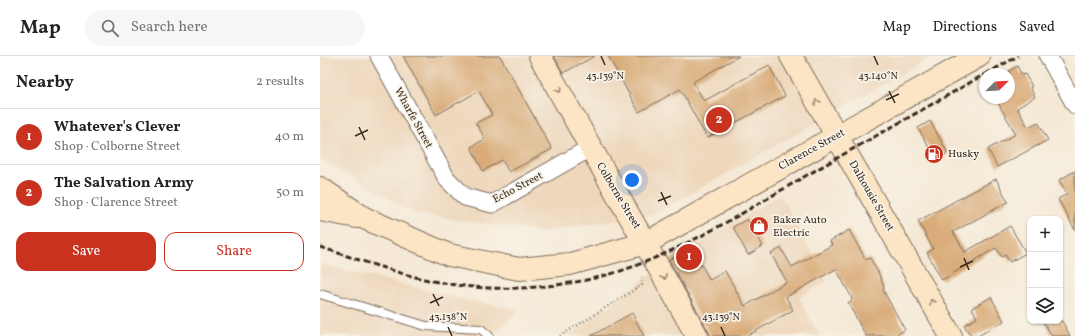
<!DOCTYPE html>
<meta charset="utf-8">
<style>
:root{--surface:#fff;--page:#f6f6f6;--text:#222;--muted:#767676;--line:#e0e0e0;--accent:#c8321e}
body{margin:0;font-family:Vollkorn,serif;background:var(--page);color:var(--text)}
.controls{position:absolute;right:12px;bottom:12px;display:grid;overflow:hidden;border-radius:8px;box-shadow:0 1px 3px #0004}
.controls button{width:36px;height:36px;display:grid;place-items:center;padding:0;border:0;border-bottom:1px solid var(--line);background:var(--surface);color:var(--text);font:20px sans-serif}
.compass{position:absolute;left:659px;top:12px;width:36px;height:36px;border-radius:50%;background:var(--surface);box-shadow:0 1px 3px #0004;rotate:66deg}
.you{position:absolute;left:312px;top:124px;width:14px;height:14px;margin:-10px;border:3px solid #fff;border-radius:50%;background:#1a73e8;box-shadow:0 0 0 6px #1a73e833}
.badge{display:grid;place-items:center;width:26px;height:26px;border-radius:50%;background:var(--accent);color:#fff;font-size:13px;font-weight:700}
.pin{position:absolute;translate:-50% -50%;border:2px solid #fff;box-shadow:0 1px 4px #0006}
.list{margin:0;padding:0;list-style:none}
h2{display:flex;justify-content:space-between;align-items:center;height:52px;margin:0;padding:0 16px;font-size:17px}
h2 small{font-size:13px;font-weight:400;color:var(--muted)}
.list li{display:grid;grid-template-columns:26px 1fr auto;gap:12px;align-items:center;box-sizing:border-box;height:56px;padding:0 16px;border-top:1px solid var(--line)}
.list b{display:block;font-size:15px;white-space:nowrap}
.list p{margin:0;font-size:13px;white-space:nowrap;color:var(--muted)}
.list em{font-size:13px;font-style:normal;color:var(--muted)}
.actions{display:flex;gap:8px;padding:12px 16px}
.actions a{flex:1;padding:9px 0;border:1px solid var(--accent);border-radius:12px;text-align:center;font-size:14px;color:var(--accent)}
.actions .main{background:var(--accent);color:#fff}
.icon{flex:none;width:22px;height:22px;fill:none;stroke:currentColor;stroke-width:2;stroke-linecap:round;stroke-linejoin:round}
.map{position:relative;flex:none;width:755px;height:280px;overflow:hidden}
header{display:flex;align-items:center;gap:24px;box-sizing:border-box;height:56px;padding:0 20px;background:var(--surface);border-bottom:1px solid var(--line)}
header strong{font-size:19px}
nav{display:flex;gap:22px;margin-inline-start:auto;font-size:14px}
.search{width:280px;height:36px;background:var(--page);display:flex;align-items:center;gap:10px;box-sizing:border-box;padding:0 14px;border-radius:22px;color:var(--muted);font-size:15px}
main{display:flex}
aside{flex:1;background:var(--surface)}
.map>svg:first-child{display:block}
.built{fill:#eed7bb}
.building{fill:#d9ac79}
.lines{fill:none;stroke-linecap:round;stroke-linejoin:round}
.service-casing{stroke:#7c6d5e;stroke-width:10}
.minor-casing{stroke:#7c6d5e;stroke-width:19}
.secondary-casing{stroke:#7c6d5e;stroke-width:24}
.path{stroke:#7c6d5e;stroke-width:2.5;stroke-dasharray:1 3;stroke-linecap:butt}
.service{stroke:#fff;stroke-width:8}
.minor{stroke:#fff;stroke-width:17}
.secondary{stroke:#fce5c4;stroke-width:22}
.rail{stroke:#3b2a1e;stroke-width:3;stroke-dasharray:6 3;stroke-linecap:butt}
.oneway{stroke:#9c8871}
.ticks{fill:none;stroke:#3b2a1e;stroke-width:1.5}
.labels{text-anchor:middle;dominant-baseline:central;stroke-width:3.5;stroke-linejoin:round;paint-order:stroke}
.street-label{font-size:11px;fill:#3b2a1e;stroke:#f7f3e8}
.poi-label{font-size:11px;fill:#3b2a1e;stroke:#f7f3e8;text-anchor:start}
.ticks-label{font-size:10px;text-anchor:middle;fill:#3b2a1e;stroke:#f7f3e8;stroke-width:3.5;stroke-linejoin:round;paint-order:stroke}
</style>
<header>
<strong>Map</strong>
<div class="search"><svg class="icon" aria-label="search" viewBox="0 0 24 24"><circle cx="10" cy="10" r="6"/><path d="M15 15l6 6"/></svg>Search here</div>
<nav><a>Map</a><a>Directions</a><a>Saved</a></nav>
</header>
<main>
<aside>
<h2>Nearby<small>2 results</small></h2>
<ul class="list">
<li><span class="badge">1</span><div><b>Whatever's Clever</b><p>Shop · Colborne Street</p></div><em>40 m</em></li>
<li><span class="badge">2</span><div><b>The Salvation Army</b><p>Shop · Clarence Street</p></div><em>50 m</em></li>
</ul>
<div class="actions"><a class="main">Save</a><a>Share</a></div>
</aside>
<div class="map">
<svg width="755" height="280" viewBox="0 0 755 280">
<rect width="100%" height="100%" fill="#f7f3e8"/>
<filter id="ink" filterUnits="userSpaceOnUse"><feTurbulence type="fractalNoise" baseFrequency=".025" numOctaves="2"/><feDisplacementMap in="SourceGraphic" scale="8" xChannelSelector="R" yChannelSelector="G"/><feConvolveMatrix kernelMatrix="1 2 1 2 8 2 1 2 1" color-interpolation-filters="sRGB"/></filter>
<filter id="wash" filterUnits="userSpaceOnUse"><feTurbulence type="fractalNoise" baseFrequency=".012" numOctaves="4" result="noise"/><feDisplacementMap in="SourceGraphic" scale="16" xChannelSelector="R" yChannelSelector="G"/><feGaussianBlur stdDeviation="0.9" result="paint"/><feColorMatrix in="noise" values="0 0 0 0 0 0 0 0 0 0 0 0 0 0 0 0 0 1.4 0 .05"/><feComposite in="paint" operator="in"/></filter>
<g filter="url(#wash)">
<rect width="100%" height="100%" fill="#f5e9d6"/>
<path class="built" d="M0,0H613L335,158L223,176L97,158L0,103Z
M460,139L507,225L479,242L500,280H249L349,205Z
M0,208L146,244L201,254L170,280H0Z"/>
<g id="blocks">
<path class="building" d="M83,0H180L232,93L189,116L182,104L163,115L151,91L165,83L156,67L172,59L159,35L116,59Z
M234,0H275L243,17Z
M288,0H419L373,26L384,45L449,9L465,40L387,82L360,33L319,56Z
M697,10L702,19L705,18L712,30L710,31L715,41L697,52L708,71L718,66L728,84L677,111L668,93L696,78L675,42H689V15Z
M610,65L628,97L616,104L598,72Z
M755,115V174L738,143L747,138L739,124Z
M676,123L688,146L633,176L645,196L690,170L706,197L690,206L685,199L682,201L676,192L622,224L607,197L613,193L598,165Z
M427,163L443,190L428,199L413,171Z
M529,174L546,204L550,202L559,218L564,231L563,234L585,274L574,280H546L528,247L532,244L531,240L516,213L466,241L473,254L427,280H391L349,204L371,191L390,224L405,215L425,250L467,226L451,198L461,192L472,211L512,189L510,185Z
M671,241L684,265L658,280H651L644,269L657,262L652,252Z
M312,257L324,280H271Z
M723,265H742L750,280H732Z"/>
</g>
</g>
<g filter="url(#ink)">
<use href="#blocks" fill-opacity="0" stroke="#7c6d5e" stroke-width="1"/>
<g class="lines">
<g class="service-casing">
<path id="service" d="M0,238L106,270L161,273L169,280"/>
</g>
<g class="minor-casing">
<path id="minor" d="M59,0L127,123L145,141L172,148L270,92
M728,0L755,49"/>
</g>
<g class="secondary-casing">
<path id="secondary" d="M220,0C271,94 325,186 377,280
M471,0L631,280
M0,132L44,162L129,199L199,213L250,208L326,187L659,0
M0,154L37,161"/>
</g>
<path class="path" d="M240,280L322,229V221"/>
<use href="#service" class="service"/>
<use href="#minor" class="minor"/>
<use href="#secondary" class="secondary"/>
<path class="rail" d="M666,18L698,0
M0,191C59,210 105,229 168,232C221,234 277,226 325,206C380,184 431,152 482,122C543,87 604,53 665,18"/>
</g>
<defs><path id="oneway-chevron" d="M-2-3.5L2.5 0L-2 3.5" fill="none" stroke-width="1.6" stroke-linecap="round" stroke-linejoin="round"/></defs>
<g class="oneway">
<use href="#oneway-chevron" transform="translate(239 34) rotate(62)"/>
<use href="#oneway-chevron" transform="translate(497 46) rotate(-120)"/>
<use href="#oneway-chevron" transform="translate(344 221) rotate(61)"/>
<use href="#oneway-chevron" transform="translate(612 246) rotate(-120)"/>
</g>
</g>
<path class="ticks" d="M281,0L285,9M554,0L558,9M569,35L575,47M566,44L579,38M39,71L45,84M35,80L48,74M341,136L347,149M338,145L351,140M644,202L649,214M640,211L653,205M113,238L119,250M110,247L123,241M128,271L132,280M401,271L405,280"/>
<defs>
<g id="fuel-disc" transform="scale(1)"><circle r="9.5" fill="#c8321e" stroke="#f7f3e8"/><path d="M-5.5-6h7V0h2V4h1.3V-2.5L3-4.5l.8-.8L6-3V5H2.5V1h-1V6h-7ZM-4.2-4.7v3.2H.2V-4.7Z" fill="#fff"/></g>
<g id="shop-disc" transform="scale(1)"><circle r="9.5" fill="#c8321e" stroke="#f7f3e8"/><path d="M-5-2.5h2.3a2.7 3.5 0 0 1 5.4 0H5L5.5 6h-11ZM-1.5-2.5h3a1.5 2.3 0 0 0-3 0Z" fill="#fff"/></g>
</defs>
<g fill-rule="evenodd">
<use href="#fuel-disc" x="614" y="98"/>
<use href="#shop-disc" x="439" y="170"/>
</g>
<g class="labels">
<g class="street-label">
<text transform="translate(93 62) rotate(61)">Wharfe Street</text>
<text transform="translate(492 94) rotate(-29)">Clarence Street</text>
<text transform="translate(198 132) rotate(-28)">Echo Street</text>
<text transform="translate(298 140) rotate(59)">Colborne Street</text>
<text transform="translate(551 140) rotate(60)">Dalhousie Street</text>
</g>
<g class="poi-label">
<text x="628" y="98">Husky</text>
<text x="453" y="164">Baker Auto<tspan x="453" dy="13">Electric</tspan></text>
</g>
</g>
<g class="ticks-label">
<text x="285" y="23">43.139°N</text>
<text x="558" y="23">43.140°N</text>
<text x="128" y="264">43.138°N</text>
<text x="401" y="264">43.139°N</text>
</g>
</svg>
<div class="controls">
<button>+</button>
<button>−</button>
<button><svg class="icon" aria-label="layers" viewBox="0 0 24 24"><path d="M12 4l9 5-9 5-9-5zM3 14l9 5 9-5"/></svg></button>
</div>
<svg class="compass" viewBox="-18 -18 36 36"><path d="M0-13l5 13h-10z" fill="#e53935"/><path d="M0 13l5-13h-10z" fill="#767676"/></svg>
<div class="you"></div>
<div class="pin badge" style="left:369px;top:201px">1</div>
<div class="pin badge" style="left:399px;top:64px">2</div>
</div>
</main>
